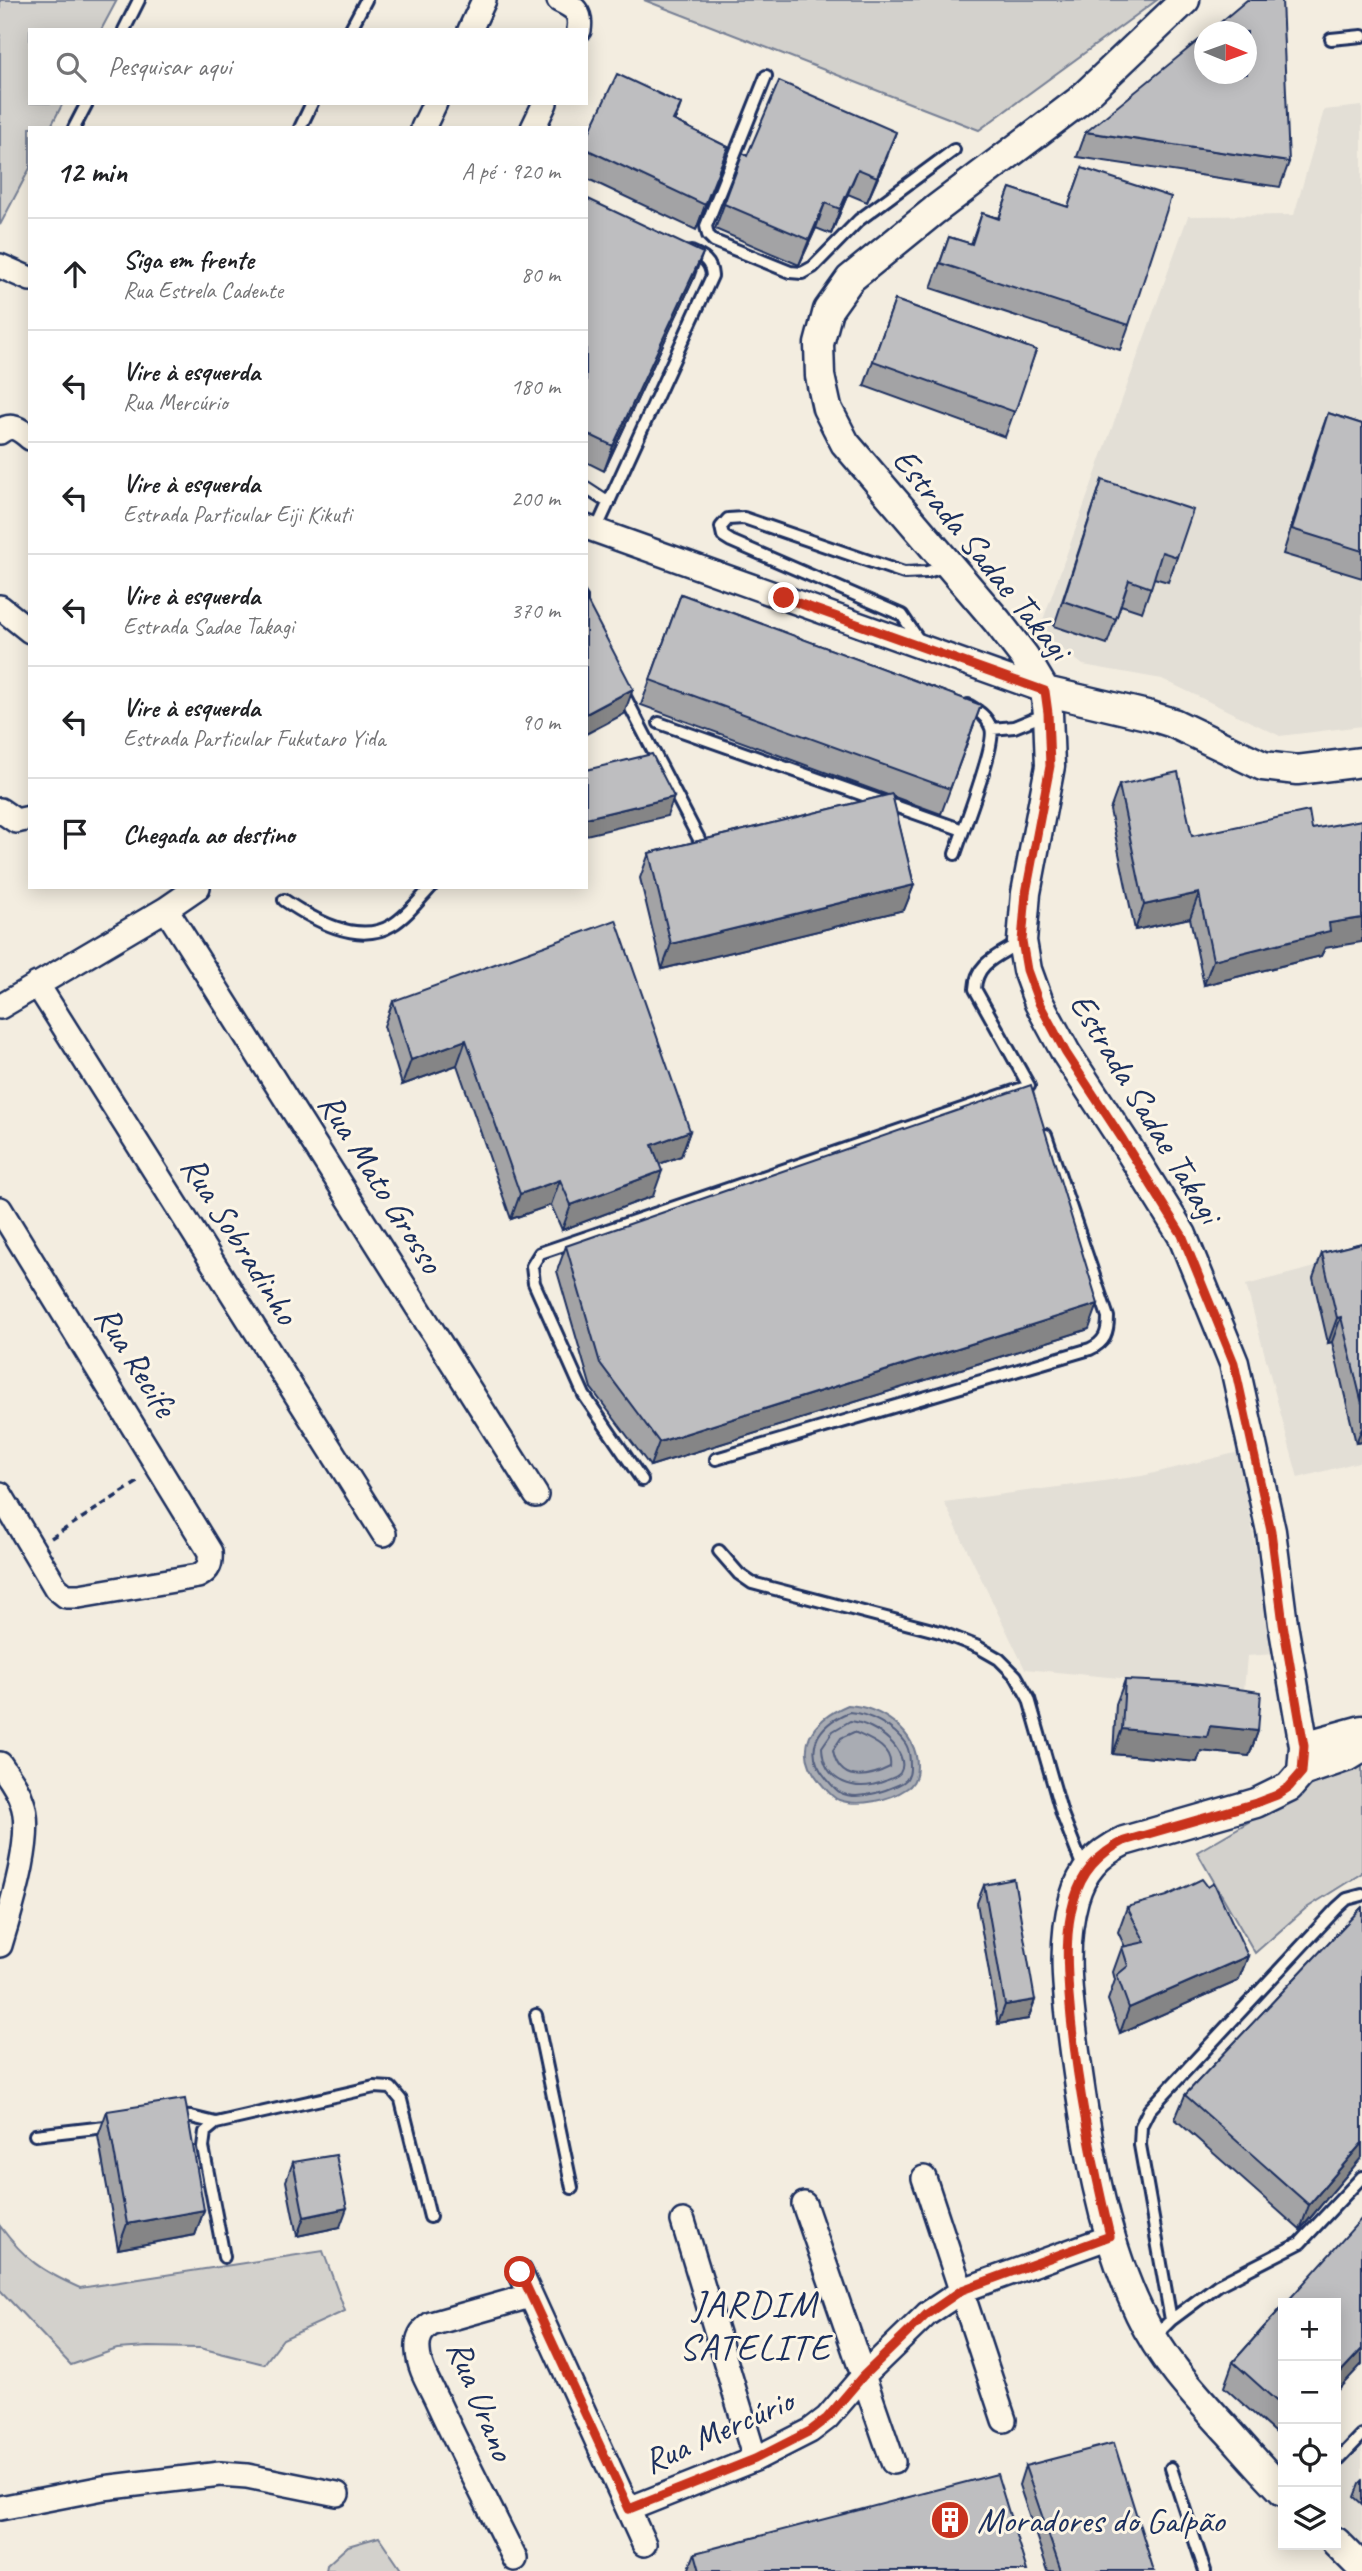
<!DOCTYPE html>
<html lang="pt">
<meta charset="utf-8">
<style>
:root{--surface:#fff;--page:#f6f6f6;--text:#202124;--muted:#757577;--line:#e0e0e0}
body{margin:0;font-family:Caveat,sans-serif;background:var(--page);color:var(--text)}
.controls{position:absolute;right:21px;bottom:21px;display:grid;overflow:hidden;border-radius:0px;box-shadow:0 4px 18px #0003}
.controls button{width:63px;height:63px;display:grid;place-items:center;padding:0;border:0;border-bottom:2px solid var(--line);background:var(--surface);color:var(--text);font:35px sans-serif}
.compass{position:absolute;left:1194px;top:21px;width:63px;height:63px;border-radius:50%;background:var(--surface);box-shadow:0 4px 18px #0003;rotate:91deg}
.stop{position:absolute;width:21px;height:21px;margin:-16px;border:5px solid #c8321e;border-radius:50%;background:#fff}
.stop.end{background:#c8321e;border-color:#fff;box-shadow:0 2px 7px #0008}
.list{margin:0;padding:0;list-style:none}
h2{display:flex;justify-content:space-between;align-items:center;height:91px;margin:0;padding:0 28px;font-size:30px}
h2 small{font-size:23px;font-weight:400;color:var(--muted)}
.list li{display:grid;grid-template-columns:46px 1fr auto;gap:21px;align-items:center;box-sizing:border-box;height:112px;padding:0 28px;border-top:2px solid var(--line)}
.list b{display:block;font-size:26px;white-space:nowrap}
.list p{margin:0;font-size:23px;white-space:nowrap;color:var(--muted)}
.list em{font-size:23px;font-style:normal;color:var(--muted)}
.icon{flex:none;width:38px;height:38px;fill:none;stroke:currentColor;stroke-width:2;stroke-linecap:round;stroke-linejoin:round}
.map{position:relative;flex:none;width:1362px;height:2571px;overflow:hidden}
.search{position:absolute;background:var(--surface);box-shadow:0 4px 18px #0003;left:28px;top:28px;width:560px;height:77px;display:flex;align-items:center;gap:18px;box-sizing:border-box;padding:0 24px;border-radius:0px;color:var(--muted);font-size:26px}
.panel{position:absolute;background:var(--surface);box-shadow:0 4px 18px #0003;left:28px;top:126px;width:560px;height:763px;border-radius:0px}
.map>svg:first-child{display:block}
.built{fill:#e3dfd6}
.green{fill:#d3d1cc;stroke:#778095;stroke-width:2}
.water{fill:#a9acb3;stroke:#707a91;stroke-width:2}
.lines{fill:none;stroke-linecap:round;stroke-linejoin:round}
.shore{stroke:#546180;stroke-width:2}
.service-casing{stroke:#1b2f5e;stroke-width:16}
.minor-casing{stroke:#1b2f5e;stroke-width:28}
.tertiary-casing{stroke:#1b2f5e;stroke-width:33}
.path{stroke:#1b2f5e;stroke-width:3.5;stroke-dasharray:7 5;stroke-linecap:butt}
.service{stroke:#fcf5e5;stroke-width:10}
.minor{stroke:#fcf5e5;stroke-width:23}
.tertiary{stroke:#fcf5e5;stroke-width:28}
.wall{fill:#a3a3a5;stroke:#1b2f5e;stroke-width:2}
.shaded-wall{fill:#858586;stroke:#1b2f5e;stroke-width:2}
.building{fill:#bebec0;stroke:#1b2f5e;stroke-width:2}
.route{stroke:#c8321e;stroke-width:9}
.labels{text-anchor:middle;dominant-baseline:central;stroke-width:6;stroke-linejoin:round;paint-order:stroke}
.street-label{font-size:35px;fill:#1b2f5e;stroke:#fcf5e5}
.poi-label{font-size:35px;fill:#1b2f5e;stroke:#fcf5e5;text-anchor:start}
.neighbourhood-label{font-size:37px;letter-spacing:2px;fill:#1b2f5e;stroke:#fcf5e5}
</style>
<div class="map">
<svg width="1362" height="2571" viewBox="0 0 1362 2571">
<rect width="100%" height="100%" fill="#f3ede0"/>
<filter id="ink" filterUnits="userSpaceOnUse"><feTurbulence type="fractalNoise" baseFrequency=".0143" numOctaves="2"/><feDisplacementMap in="SourceGraphic" scale="14" xChannelSelector="R" yChannelSelector="G"/><feConvolveMatrix kernelMatrix="1 2 1 2 8 2 1 2 1" color-interpolation-filters="sRGB"/></filter>
<g filter="url(#ink)">
<path class="built" d="M1362,106V726L1280,736L1162,679L1083,665L1039,631L1188,216L1294,215L1324,110Z
M1362,1255V1461L1298,1478L1246,1285Z
M1239,1452L1274,1654L1247,1656L1244,1690L1025,1669L944,1502L1142,1476Z
M1362,2447V2545L1336,2517V2473Z"/>
<path class="green" d="M0,0H117L101,30H30V103H63L50,128H30V168L0,225Z
M644,0H1157L979,130Z
M1362,1761V1873L1305,1909L1255,1953L1197,1852L1319,1781Z
M0,2226C25,2260 42,2271 80,2288L323,2251L345,2311L283,2339L264,2364L200,2348L148,2347L117,2349L71,2365L0,2290Z
M379,2537L402,2571H326L327,2565L348,2546Z"/>
<path class="water" d="M848,1705C880,1707 917,1731 917,1766C917,1775 915,1784 906,1789C890,1800 859,1807 839,1800C832,1798 825,1788 820,1782C792,1748 812,1720 848,1705Z"/>
<g class="lines">
<path class="shore" d="M849,1712C868,1713 894,1727 905,1743C910,1750 910,1760 910,1769C910,1777 906,1782 898,1785C882,1792 858,1801 841,1793C835,1790 830,1783 826,1778C802,1749 818,1725 849,1712Z
M850,1721C863,1722 880,1731 889,1740C897,1747 907,1762 900,1773C897,1777 890,1779 885,1781C856,1793 823,1783 822,1747L833,1731Z
M854,1732C869,1739 893,1747 890,1767C866,1779 839,1783 833,1750L841,1738Z"/>
<g class="service-casing">
<path id="service" d="M124,30L139,0
M350,30L366,0
M1331,39L1362,36
M766,76L706,226L708,235L714,241L790,272L802,273L813,267L859,220L954,150
M74,128L87,103
M300,128L312,103
M586,488L609,503
M596,530L712,276C711,261 703,257 691,252
M920,642L902,615L731,541L723,536L721,527L728,519L744,518L904,573L927,572L947,566
M622,691L701,843
M659,723L963,830
M992,729L1014,727L1046,714
M955,854C962,832 997,744 991,728C987,716 978,711 968,705
M284,900C312,919 358,946 392,925C407,916 419,900 431,887
M716,1459L1090,1349C1105,1342 1108,1333 1108,1317L1046,1135
M642,1480L584,1395L534,1283L532,1266L540,1253L1029,1086L975,989C976,962 999,956 1020,942
M719,1551L739,1574L752,1583L940,1632L978,1647L999,1659L1016,1676L1029,1699L1062,1814L1084,1870
M536,2015L572,2188
M175,2116L191,2117L216,2123
M35,2135L114,2126
M224,2257L203,2147L205,2132L216,2123L374,2087L391,2088L401,2100L430,2217
M1171,2320L1140,2145L1141,2126L1149,2110L1337,1908L1347,1899L1362,1895
M1155,2336L1171,2320L1218,2285L1300,2243L1362,2177
M1336,2462L1362,2435
M1171,2468L1205,2571"/>
</g>
<g class="minor-casing">
<path id="minor" d="M559,0C574,7 582,12 579,30
M470,30L484,0
M423,128L435,103
M533,128L545,103
M0,266L30,279
M0,432C11,422 21,430 30,438
M586,527L1045,691
M0,607L30,631
M0,810L16,821L30,818
M166,909L536,1495
M37,984L384,1534
M0,1007L166,909L198,887
M0,1209L210,1552C211,1564 209,1570 198,1576L79,1596H66L56,1588L0,1494
M0,1764C8,1776 18,1788 22,1802C35,1835 10,1911 0,1945
M924,2178L1004,2420
M804,2204L893,2462
M683,2221L755,2459
M520,2272L644,2544
M0,2508L103,2488L220,2474L247,2476L337,2494
M629,2509L755,2459L810,2431L827,2418L863,2376L927,2314L963,2290L1110,2237
M515,2559C490,2508 463,2457 439,2405C432,2388 419,2370 418,2351C417,2338 421,2331 431,2324L530,2296"/>
</g>
<g class="tertiary-casing">
<path id="tertiary" d="M1185,0L1079,101L935,210L850,279L828,310L819,344L820,376L827,408L845,443L997,621L1024,656L1045,691L1048,713L1050,766L1026,893L1022,941L1027,970L1039,1003L1066,1053L1123,1140L1182,1235L1234,1363L1271,1531L1283,1624L1304,1746L1302,1772
M1045,691L1151,716L1173,723L1263,766L1297,770L1362,762
M1304,1746L1362,1730
M1283,2491C1264,2472 1247,2452 1229,2432C1196,2396 1161,2359 1140,2314C1101,2233 1087,2141 1075,2052C1069,2004 1060,1948 1074,1899C1082,1871 1097,1854 1124,1841L1256,1803L1289,1787L1302,1772L1349,1756L1362,1748
M1336,2542L1362,2568"/>
</g>
<path class="path" d="M51,1538L141,1480"/>
<use href="#service" class="service"/>
<use href="#minor" class="minor"/>
<use href="#tertiary" class="tertiary"/>
</g>
<path class="wall" d="M681,104L675,121L728,147L696,230L586,178V139Z
M1086,132L1289,162L1280,187L1077,157Z
M743,153L747,156L887,157L867,202L848,194L831,234L816,228L799,265L715,229Z
M1082,168L1129,325L1120,350L931,288L949,237L971,244L982,213L999,218L1010,188L1068,207Z
M586,198L694,278L604,471L586,462Z
M895,300L1036,350L1005,437L864,386Z
M1328,413L1362,424V578L1283,554L1319,438Z
M1102,480L1177,557L1168,582L1154,578L1142,612L1121,605L1107,644L1054,626Z
M681,594L981,705L941,814L892,796L914,885L904,910L662,969L640,878L649,853L888,795L641,705Z
M1119,785L1192,836L1325,948L1321,956L1204,985L1190,918L1135,930L1110,810Z
M393,1001L690,1131L681,1156L659,1164L653,1196L562,1230L551,1205L511,1219L457,1065L402,1085L384,1026Z
M1362,1243V1442L1356,1443L1332,1342L1328,1343L1313,1278L1322,1253Z
M566,1246L1089,1329L650,1466L591,1388L557,1271Z
M1125,1680L1258,1731L1249,1756L1201,1751L1197,1762L1113,1754L1116,1704Z
M984,1885L1035,2000L1028,2019L998,2024L977,1903Z
M1127,1907L1248,1956L1238,1981L1120,2033L1108,2000L1115,1980L1113,1972L1122,1947H1125L1118,1932Z
M1362,1907V2157L1300,2230L1175,2119L1185,2095Z
M107,2111L204,2210L195,2235L118,2249L98,2136Z
M293,2162L340,2227L297,2236L286,2181Z
M1283,2306V2440L1224,2387L1233,2362Z
M1025,2466L1154,2571H1048L1019,2485Z
M1362,2481V2504L1354,2497L1359,2484Z
M695,2553L1027,2571H688Z"/>
<path class="shaded-wall" d="M896,132L887,157L867,202L877,177Z
M728,147L719,172L696,230L705,205Z
M858,169L848,194L831,234L840,209Z
M825,203L816,228L799,265L809,240Z
M703,253L694,278L604,471L613,446Z
M633,689L624,714L586,734V714Z
M674,797L667,816L586,835V818Z
M914,885L904,910L662,969L671,944Z
M1199,893L1190,918L1135,930L1144,905Z
M1362,918V942L1325,948L1321,956L1204,985L1213,960L1329,923Z
M466,1040L457,1065L402,1085L411,1060Z
M690,1131L681,1156L643,1170L652,1145Z
M662,1171L653,1196L562,1230L571,1205Z
M560,1180L551,1205L511,1219L520,1194Z
M1098,1304L1089,1329L650,1466L659,1442Z
M1341,1317L1332,1342L1328,1343L1337,1318Z
M1362,1428V1442L1356,1443Z
M1210,1726L1258,1731L1249,1756L1201,1751L1197,1762L1113,1754L1122,1729Z
M1248,1956L1238,1981L1120,2033L1129,2008Z
M1035,2000L1028,2019L998,2024L1005,2005Z
M1362,2143V2157L1300,2230L1309,2205Z
M347,2208L340,2227L297,2236L304,2217Z
M204,2210L195,2235L118,2249L127,2224Z
M1362,2349V2364L1336,2392V2377Z"/>
<path class="building" d="M1247,0H1282L1289,162L1086,132L1205,35V74H1247V32H1209Z
M617,74L681,104L673,120L728,147L705,205L586,149V139Z
M779,81L896,132L877,177L858,169L840,209L825,203L809,240L724,204L743,153L747,156Z
M1082,168L1171,197L1129,325L940,263L949,237L972,244L982,213L999,219L1010,188L1068,207Z
M586,198L703,253L613,446L586,433Z
M895,300L1036,350L1015,412L873,361Z
M1328,413L1362,424V551L1292,529Z
M1102,480L1193,510L1177,557L1162,552L1151,588L1129,580L1116,619L1063,601Z
M586,593L588,596V603L633,689L586,714Z
M681,594L981,705L950,789L650,680Z
M652,754L674,797L586,818V770Z
M1178,772L1192,836L1309,811L1312,829L1362,820V918L1329,923L1330,931L1213,960L1199,893L1144,905L1119,785Z
M892,794L914,885L671,944L649,853Z
M616,920L690,1131L652,1145L662,1171L571,1205L560,1180L520,1194L466,1040L411,1060L393,1001Z
M1031,1085L1098,1304L659,1442L600,1363L566,1246Z
M1362,1243V1404L1341,1317L1337,1318L1322,1253Z
M1125,1680L1193,1683L1261,1692L1258,1731L1210,1726L1207,1737L1122,1729Z
M1014,1879L1035,2000L1005,2005L984,1885Z
M1202,1879L1208,1887L1214,1883L1248,1956L1129,2008L1117,1975L1128,1966L1122,1947L1145,1942L1127,1907L1167,1896Z
M1362,1907V2143L1309,2205L1185,2095Z
M185,2099L204,2210L127,2224L107,2111Z
M336,2155L347,2208L304,2217L293,2162Z
M1362,2218V2349L1336,2377V2303H1286Z
M1283,2306V2407L1233,2362Z
M1114,2443L1154,2571H1061L1025,2466Z
M997,2474L1027,2571H700L695,2553Z"/>
</g>
<g class="lines" filter="url(#ink)">
<path class="route" d="M520,2272L629,2509L755,2459L810,2431L827,2418L863,2376L927,2314L962,2290L1110,2236C1091,2157 1075,2077 1069,1995C1067,1964 1065,1931 1074,1900C1082,1872 1098,1854 1124,1841L1256,1803L1277,1795L1289,1787L1302,1772L1304,1746L1283,1624L1271,1531L1234,1363L1182,1235L1123,1140L1066,1053L1039,1003L1027,970L1022,941L1026,893L1050,766L1048,713L1045,691L784,598"/>
</g>
<defs>
<g id="building-disc" transform="scale(2.0125)"><circle r="9.5" fill="#c8321e" stroke="#fcf5e5"/><path d="M-4-6H4V6H1V3H-1V6H-4ZM-2.5-4.3h1.7v1.8h-1.7ZM.8-4.3h1.7v1.8H.8ZM-2.5-1h1.7V.8h-1.7ZM.8-1h1.7V.8H.8Z" fill="#fff"/></g>
</defs>
<g fill-rule="evenodd">
<use href="#building-disc" x="950" y="2520"/>
</g>
<g class="labels">
<g class="street-label">
<text transform="translate(982 554) rotate(51)">Estrada Sadae Takagi</text>
<text transform="translate(1146 1108) rotate(59)">Estrada Sadae Takagi</text>
<text transform="translate(381 1183) rotate(58)">Rua Mato Grosso</text>
<text transform="translate(240 1240) rotate(58)">Rua Sobradinho</text>
<text transform="translate(136 1361) rotate(58)">Rua Recife</text>
<text transform="translate(481 2400) rotate(68)">Rua Urano</text>
<text transform="translate(718 2431) rotate(-24)">Rua Mercúrio</text>
</g>
<g class="poi-label">
<text x="977" y="2520">Moradores do Galpão</text>
</g>
<g class="neighbourhood-label">
<text x="755" y="2303">JARDIM<tspan x="755" dy="43">SATELITE</tspan></text>
</g>
</g>
</svg>
<div class="controls">
<button>+</button>
<button>−</button>
<button><svg class="icon" aria-label="locate" viewBox="0 0 24 24"><circle cx="12" cy="12" r="6"/><path d="M12 2v4M12 18v4M2 12h4M18 12h4"/></svg></button>
<button><svg class="icon" aria-label="layers" viewBox="0 0 24 24"><path d="M12 4l9 5-9 5-9-5zM3 14l9 5 9-5"/></svg></button>
</div>
<svg class="compass" viewBox="-18 -18 36 36"><path d="M0-13l5 13h-10z" fill="#e53935"/><path d="M0 13l5-13h-10z" fill="#757577"/></svg>
<div class="stop" style="left:520px;top:2272px"></div>
<div class="stop end" style="left:784px;top:598px"></div>
<div class="search"><svg class="icon" aria-label="search" viewBox="0 0 24 24"><circle cx="10" cy="10" r="6"/><path d="M15 15l6 6"/></svg>Pesquisar aqui</div>
<section class="panel">
<h2>12 min<small>A pé · 920 m</small></h2>
<ul class="list">
<li><svg class="icon" aria-label="ahead" viewBox="0 0 24 24"><path d="M12 20V5M6 11l6-6 6 6"/></svg><div><b>Siga em frente</b><p>Rua Estrela Cadente</p></div><em>80 m</em></li>
<li><svg class="icon" aria-label="left" viewBox="0 0 24 24"><path d="M17 20v-9H6M10 6l-5 5 5 5"/></svg><div><b>Vire à esquerda</b><p>Rua Mercúrio</p></div><em>180 m</em></li>
<li><svg class="icon" aria-label="left" viewBox="0 0 24 24"><path d="M17 20v-9H6M10 6l-5 5 5 5"/></svg><div><b>Vire à esquerda</b><p>Estrada Particular Eiji Kikuti</p></div><em>200 m</em></li>
<li><svg class="icon" aria-label="left" viewBox="0 0 24 24"><path d="M17 20v-9H6M10 6l-5 5 5 5"/></svg><div><b>Vire à esquerda</b><p>Estrada Sadae Takagi</p></div><em>370 m</em></li>
<li><svg class="icon" aria-label="left" viewBox="0 0 24 24"><path d="M17 20v-9H6M10 6l-5 5 5 5"/></svg><div><b>Vire à esquerda</b><p>Estrada Particular Fukutaro Yida</p></div><em>90 m</em></li>
<li><svg class="icon" aria-label="arrive" viewBox="0 0 24 24"><path d="M6 21V4h12l-3 4 3 4H6"/></svg><div><b>Chegada ao destino</b></div></li>
</ul>
</section>
</div>
